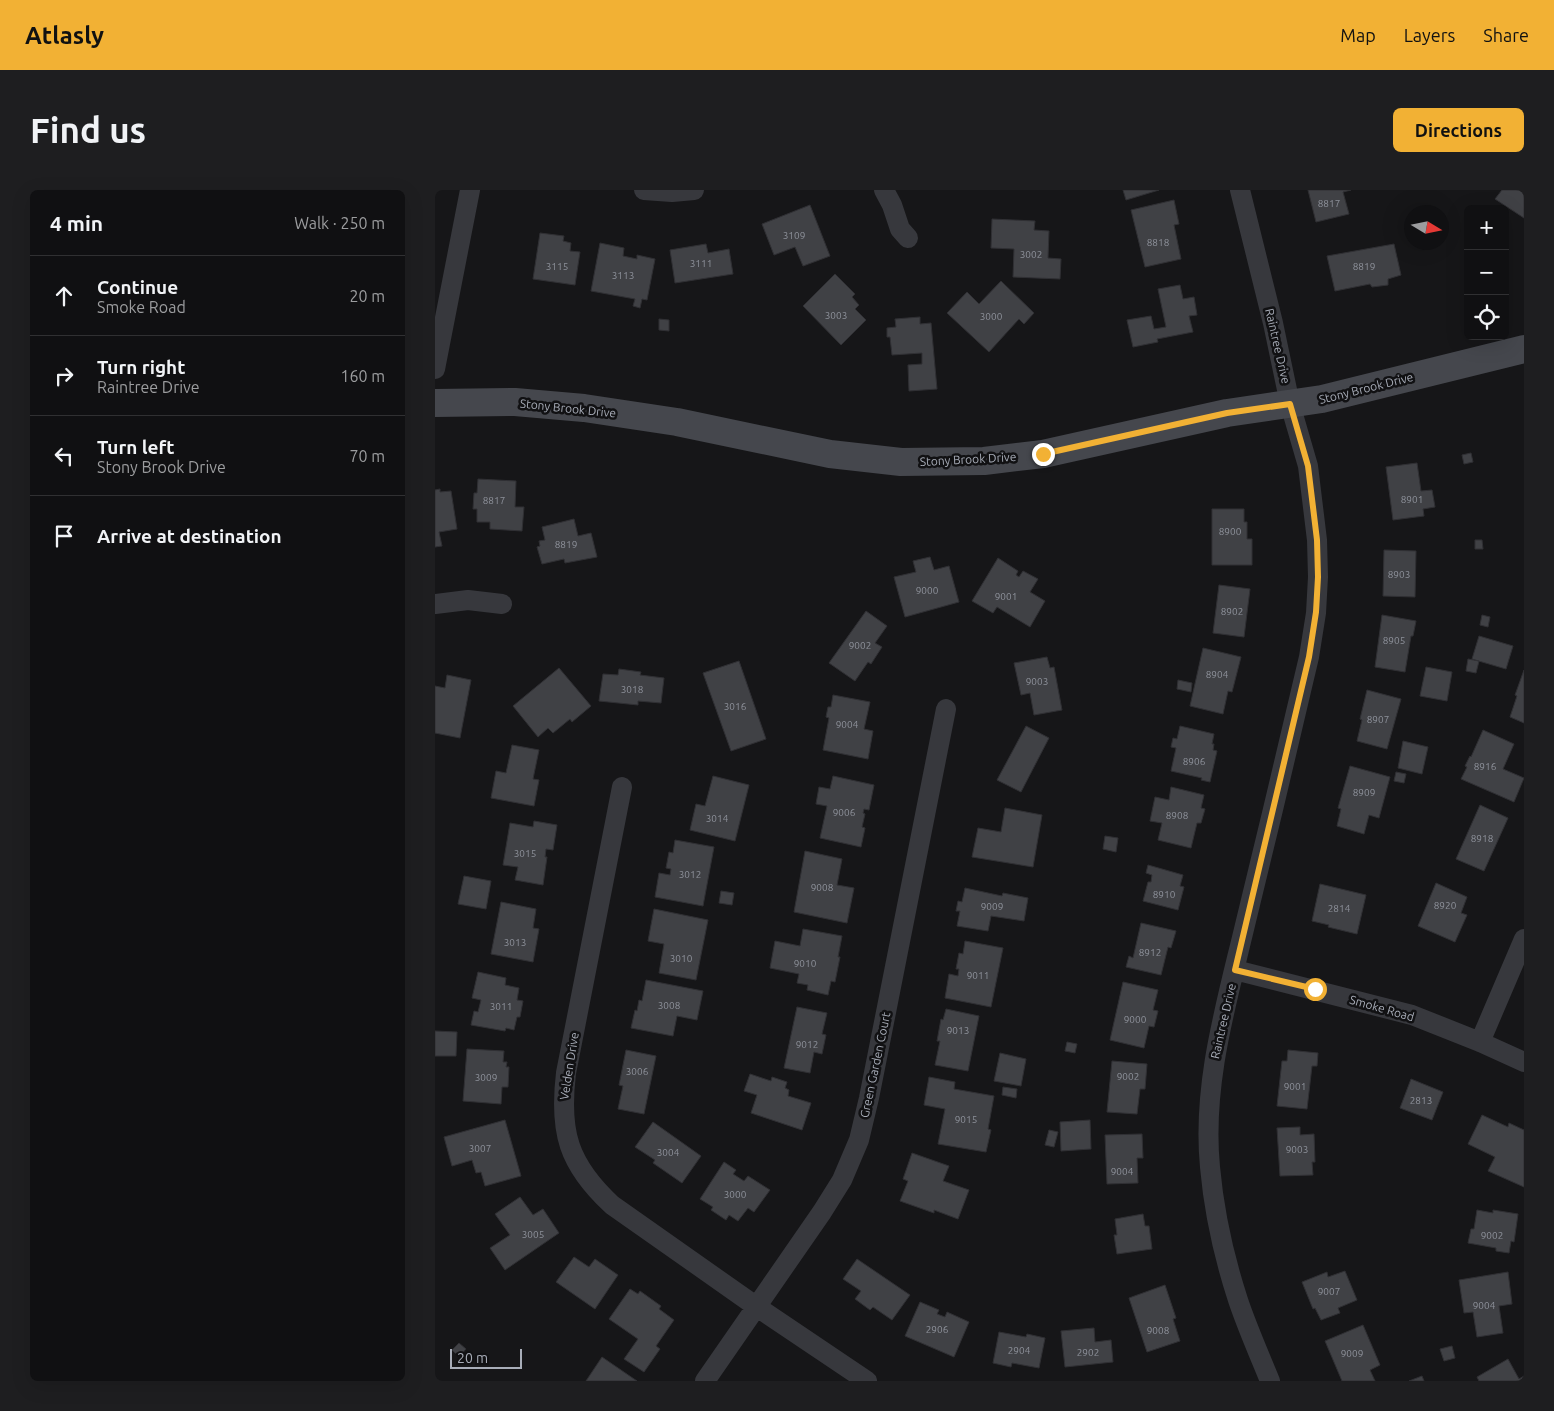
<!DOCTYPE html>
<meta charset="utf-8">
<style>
:root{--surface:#101012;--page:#1e1e20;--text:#f1f3f6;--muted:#9c9d9f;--line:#303032;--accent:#f2b134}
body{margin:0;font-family:Ubuntu,sans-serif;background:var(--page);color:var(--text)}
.controls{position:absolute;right:15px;top:15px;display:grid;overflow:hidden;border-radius:8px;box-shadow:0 5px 20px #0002}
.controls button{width:45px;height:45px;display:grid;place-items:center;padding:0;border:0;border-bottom:1px solid var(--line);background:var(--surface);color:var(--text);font:25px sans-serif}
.compass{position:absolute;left:969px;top:15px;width:45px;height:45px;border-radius:50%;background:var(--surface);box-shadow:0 5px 20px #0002;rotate:100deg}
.scale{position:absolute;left:15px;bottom:12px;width:72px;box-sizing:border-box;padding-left:5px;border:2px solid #a8adb8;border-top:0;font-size:14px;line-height:18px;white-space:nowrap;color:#a8adb8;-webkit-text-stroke:4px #111113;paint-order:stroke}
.stop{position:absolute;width:15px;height:15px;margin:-11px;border:4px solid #f2b134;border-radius:50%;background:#fff}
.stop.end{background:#f2b134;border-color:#fff;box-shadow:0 1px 5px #0008}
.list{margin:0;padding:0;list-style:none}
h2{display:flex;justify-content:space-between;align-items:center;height:65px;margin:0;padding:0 20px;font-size:21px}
h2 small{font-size:16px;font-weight:400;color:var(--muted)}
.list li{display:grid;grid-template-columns:32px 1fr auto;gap:15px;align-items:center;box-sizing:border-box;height:80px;padding:0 20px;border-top:1px solid var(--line)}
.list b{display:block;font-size:19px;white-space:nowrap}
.list p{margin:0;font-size:16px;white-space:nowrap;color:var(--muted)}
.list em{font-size:16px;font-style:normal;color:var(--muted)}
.icon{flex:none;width:28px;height:28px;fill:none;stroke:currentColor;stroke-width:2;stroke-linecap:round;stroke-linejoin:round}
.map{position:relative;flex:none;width:1089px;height:1191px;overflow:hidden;border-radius:8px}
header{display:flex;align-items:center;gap:30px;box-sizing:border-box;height:70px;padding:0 25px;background:var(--accent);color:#111}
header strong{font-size:24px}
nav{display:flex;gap:28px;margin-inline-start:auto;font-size:18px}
.intro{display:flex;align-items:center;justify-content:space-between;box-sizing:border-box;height:120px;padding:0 30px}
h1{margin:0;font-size:35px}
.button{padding:12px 22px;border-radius:8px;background:var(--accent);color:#111;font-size:18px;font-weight:700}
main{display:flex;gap:30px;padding:0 30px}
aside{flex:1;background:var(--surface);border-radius:8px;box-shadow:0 5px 20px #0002}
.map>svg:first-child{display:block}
.building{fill:#404145;stroke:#303034}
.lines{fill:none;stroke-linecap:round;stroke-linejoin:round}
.street{stroke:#37383d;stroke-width:20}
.secondary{stroke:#45474d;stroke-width:28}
.route{stroke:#f2b134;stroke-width:6}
.labels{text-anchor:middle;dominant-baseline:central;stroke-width:5;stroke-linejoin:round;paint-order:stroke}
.number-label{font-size:10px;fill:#8e929b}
.street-label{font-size:12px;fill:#a8adb8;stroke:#111113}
</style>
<header>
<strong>Atlasly</strong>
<nav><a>Map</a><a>Layers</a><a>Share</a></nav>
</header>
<div class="intro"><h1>Find us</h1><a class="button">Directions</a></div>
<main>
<aside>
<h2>4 min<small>Walk · 250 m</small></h2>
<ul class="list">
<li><svg class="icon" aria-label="ahead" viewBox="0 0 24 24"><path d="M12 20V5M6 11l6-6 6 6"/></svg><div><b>Continue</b><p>Smoke Road</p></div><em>20 m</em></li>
<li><svg class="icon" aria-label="right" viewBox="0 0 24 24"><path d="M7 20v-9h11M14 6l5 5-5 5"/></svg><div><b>Turn right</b><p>Raintree Drive</p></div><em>160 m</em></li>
<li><svg class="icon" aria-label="left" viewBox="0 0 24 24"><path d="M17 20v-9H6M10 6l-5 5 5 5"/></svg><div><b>Turn left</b><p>Stony Brook Drive</p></div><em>70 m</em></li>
<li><svg class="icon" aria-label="arrive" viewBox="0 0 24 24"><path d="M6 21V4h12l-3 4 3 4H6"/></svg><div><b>Arrive at destination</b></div></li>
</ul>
</aside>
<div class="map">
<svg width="1089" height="1191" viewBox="0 0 1089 1191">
<rect width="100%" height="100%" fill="#161618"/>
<path class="building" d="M688,0H724L691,10Z
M873,0H916L908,2L914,24L881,32Z
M1067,0H1089V28L1060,9Z
M739,10L744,34L739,35L746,69L710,77L696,20Z
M375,15L395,66L368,76L360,57L339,65L327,34Z
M557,29L600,31L599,40L614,41L613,68L626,69L625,89L578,87L579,59L556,58Z
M105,43L129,46L128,51L136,53L135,61L145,62L140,95L98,89Z
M165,53L189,58L188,66L202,69V65L220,69L212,110L207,109L205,118L198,116L200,109L156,101Z
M271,54L273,63L294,59L298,84L240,93L235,60Z
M959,54L966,85L953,89V95L937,97L935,94L900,101L892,66Z
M400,84L420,104L417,107L424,115L420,119L431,130L406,155L368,116Z
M566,91L599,123L589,134L584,129L554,162L512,123L532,102L544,114Z
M745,95L748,109L759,107L762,125L754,126L758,142L722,149L723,152L698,157L692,130L716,126L719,139L731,137L723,99Z
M485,127V134L496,133L502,199L474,201L473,175L487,174V163L457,165L455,147H452V138L461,137L460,129Z
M224,129L234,130V141L224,140Z
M1036,263L1038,272L1029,274L1027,265Z
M982,273L986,301L997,300L1000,317L988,319L989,326L958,330L951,277Z
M43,289L81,291L80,317H89L87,341L55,339V332H42V319H38L39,303H42Z
M5,299V302L16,301L22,339L4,342L7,356L0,357V300Z
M777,319H809V332H812V349H817V375H777Z
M139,329L143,346L156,343L162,367L130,373L129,369L107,374L102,357L105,356L104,351L110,350L107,337Z
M1040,350H1047L1048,359H1040Z
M949,360L981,361L980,407L948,406Z
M495,367L499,380L514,376L524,412L470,427L459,387L481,382L478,371Z
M563,368L583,381L581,385L584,387L588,381L603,389L595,402L610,411L595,437L562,417L558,423L537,411Z
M784,395L815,399L809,447L778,443Z
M431,421L452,436L440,453L447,457L436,474L433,472L420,491L394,473Z
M947,425L981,431L978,446H976L970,482L940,477Z
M1047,425L1055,427L1053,437L1045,435Z
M1044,446L1078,456L1071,479L1037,469Z
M768,458L806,467L797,502L793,501L788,524L755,516Z
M612,467L615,478L619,477L627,520L599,525L595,503L586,505L579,473Z
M1033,469L1044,471L1041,483L1031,481Z
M304,471L331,549L296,561L268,483Z
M991,477L1017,482L1012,511L985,506Z
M124,478L156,516L137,532L135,529L118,543L113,538L103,547L78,516Z
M184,479L206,482L205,485L229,488L226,513L203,511V515L164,511L168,484L183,485Z
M1089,480V533L1075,527L1082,506L1080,505Z
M12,485L36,490L25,548L0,543V496L10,498Z
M743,490L757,493L756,502L742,499Z
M932,500L966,509L952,559L922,551L927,530L925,529Z
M398,505L435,512L429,539L438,541L433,569L388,560L394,528L391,527L393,517H396Z
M591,536L614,548L586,602L562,590Z
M745,536L779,544L777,554H779L778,560L782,561L775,592L766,590L767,588L736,581L741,558L736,557L738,548L742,549Z
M1048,540L1079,554L1068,579L1089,588L1079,612L1026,589L1032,577L1030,576L1035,566L1036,567Z
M968,551L993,557L987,584L963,578Z
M77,555L104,560L98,589L104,590L99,616L56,608L61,581L71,583Z
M915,576L955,587L944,628L934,625L929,644L902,636L906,619L903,618Z
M961,582L971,584L969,593L959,591Z
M278,586L314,595L300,651L255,640L261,614L270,616Z
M398,586L439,595L434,620L429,619L428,623L430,624L427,637L430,638L426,657L385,648L392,616L381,614L384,597L395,599Z
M736,597L769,605L766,618L770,619L766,633H762L756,658L723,650L727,633L715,631L720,607L734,610Z
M1045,615L1073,628L1049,681L1021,669Z
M570,618L607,625L598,677L537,667L543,638L566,642Z
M99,631L122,635L118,660L111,659L110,667H112L108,695L80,690L83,677L68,675L75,633L98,637Z
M670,646L683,648L681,662L668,659Z
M240,650L279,657L268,716L220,707L224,683L235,685L236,679L231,678L234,662L238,663Z
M370,661L407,669L402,695L419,698L412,733L359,722Z
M713,675L748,685L745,696L749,697L743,720L708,711L713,692H716L717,685L711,683Z
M29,686L56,691L51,719L23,714Z
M1001,693L1032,707L1026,723L1032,725L1020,752L983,736Z
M885,694L931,705L922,744L893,737L894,735L877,731Z
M530,698L567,706L568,703L593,708L589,731L556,726L553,741L522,736L525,721H521L523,711L527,712Z
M286,701L299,703L297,715L284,713Z
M66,712L101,719L98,738L104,739L98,772L56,764Z
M219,719L273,730L261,790L224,783L229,754L213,751Z
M706,733L741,741L736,758L733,757L726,785L691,777L694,766L698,768Z
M368,739L407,746L403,767H405L400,792L396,791L393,805L372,800L373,795L362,793L364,784L335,778L340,751L365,756Z
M530,751L568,758L556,817L510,808L514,784L523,786L524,779H521L524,763L528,764Z
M43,782L71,788L70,795L84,798L82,810L88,811L85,827H82L79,840L71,838L70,841L36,835L39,821L43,822L46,810L37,808Z
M211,790L268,801L262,830L242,826L238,846L196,838L200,820L202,821L204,810L207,811Z
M688,792L723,800L718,820L723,821L719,837L714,836L709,858L675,850Z
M362,817L392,823L387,844L391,845L387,864L379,862L375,883L349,878Z
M511,819L544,826L533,881L500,875L505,851H502L506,829L508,830Z
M0,841L22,842L21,866H0Z
M632,852L642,854L640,863L630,861Z
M32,859L69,861L68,872H72L71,877H74L73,897H67L66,914L28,911Z
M191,860L221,866L209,924L183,919L188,896L184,895Z
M853,860L883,863L882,876H877L872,919L842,916L847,871H852Z
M565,863L591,869L586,896L559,891Z
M677,871L712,874L710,899H705L702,924L672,922Z
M315,884L336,891L337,887L352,892L350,898L354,900L353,906L376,913L367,940L316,923L322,905L309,901Z
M494,887L520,892L519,899L559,906L553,939L556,940L551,962L503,954L510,919L489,915Z
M976,889L1008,902L997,930L965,918Z
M568,897L582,899L581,908L567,905Z
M1047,925L1073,937L1074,933L1089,940V997L1053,981L1060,967L1033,954Z
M70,930L86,986L50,996L46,982L41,983L37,970L17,976L9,947Z
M655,930L656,959L626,961L625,932Z
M218,932L266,966L247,993L218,973L220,970L200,957Z
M865,937V945L879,944L880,972H877L878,985L845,986L842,938Z
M614,940L623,942L619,957L610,955Z
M707,944L708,968H702L703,993L672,994L670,945Z
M477,963L514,976L508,991L534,1000L523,1029L499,1020V1023L465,1011L473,991L468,989Z
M289,972L301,980L298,984L309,991L313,986L335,1000L319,1022L313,1018L303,1031L294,1025L291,1030L276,1020L278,1017L265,1009Z
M85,1007L98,1025L108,1019L124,1043L70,1080L55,1058L75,1045L60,1024Z
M1042,1020L1058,1023V1020L1083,1024L1079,1052L1076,1051L1074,1063L1061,1061V1058L1033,1053L1036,1039H1039Z
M708,1024L710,1036H714L717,1059L682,1064L679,1045H682L680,1029Z
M139,1067L154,1077L160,1069L183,1085L160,1119L121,1092Z
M422,1069L475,1105L457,1130L438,1117L435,1120L420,1109L426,1101L408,1089Z
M910,1081L922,1110L903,1118L905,1123L886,1130L880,1118L878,1119L867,1092L892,1082L893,1087Z
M1073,1082L1077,1114L1064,1116L1068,1143L1042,1147L1038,1122L1029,1123L1024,1090Z
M730,1095L741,1128L738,1129L745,1151L712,1162L694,1108Z
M195,1099L203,1104L205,1101L226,1116L224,1119L239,1130L221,1156L225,1159L209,1182L189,1169L203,1149L174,1129Z
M485,1112L504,1120L502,1124L510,1127L512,1122L534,1132L519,1167L470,1146Z
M928,1135L945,1175L935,1180L940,1191H907L890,1151Z
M659,1138L660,1152L676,1150L678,1172L630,1177L626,1141Z
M564,1142L591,1147L592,1144L610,1148L604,1178L577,1173L576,1177L558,1173Z
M24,1153L31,1159L24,1167L17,1160Z
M1017,1156L1020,1168L1009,1171L1005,1159Z
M167,1167L202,1191H151Z
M1073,1169L1084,1189L1089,1186V1191H1044L1042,1187Z
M987,1186L989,1191H974Z"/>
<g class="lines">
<path class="street" d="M209,0L237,2L259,0
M449,0L457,15L465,39L473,48
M805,0L838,133L855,214L873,276L882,350L883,387L881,423L874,467C853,556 832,646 810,735C791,815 767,895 775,977C779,1022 789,1067 803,1110C812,1137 824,1164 835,1191
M0,179L35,0
M0,414L33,410L67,414
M187,597L131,883C124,942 133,974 177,1015L322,1117L432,1191
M800,780L977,825L1045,852L1089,872
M1045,852L1089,749
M270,1191L387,1022L407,990L424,950L434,908L511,519"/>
<path class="secondary" d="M0,213L80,212L149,218L242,232L395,264L466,272L549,271L608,264L792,223L887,209L1089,159"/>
</g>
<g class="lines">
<path class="route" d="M608,264L792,223L855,214L873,276L882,350L883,387L881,422L874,467L800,780L880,799"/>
</g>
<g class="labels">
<g class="number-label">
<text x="894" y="13">8817</text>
<text x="359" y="45">3109</text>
<text x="723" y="52">8818</text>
<text x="596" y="64">3002</text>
<text x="266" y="73">3111</text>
<text x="122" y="76">3115</text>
<text x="929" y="76">8819</text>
<text x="188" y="85">3113</text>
<text x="401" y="125">3003</text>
<text x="556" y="126">3000</text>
<text x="977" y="309">8901</text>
<text x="59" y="310">8817</text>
<text x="795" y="341">8900</text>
<text x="131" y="354">8819</text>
<text x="964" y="384">8903</text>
<text x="492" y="400">9000</text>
<text x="571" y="406">9001</text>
<text x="797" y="421">8902</text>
<text x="959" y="450">8905</text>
<text x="425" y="455">9002</text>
<text x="782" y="484">8904</text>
<text x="602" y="491">9003</text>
<text x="197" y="499">3018</text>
<text x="300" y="516">3016</text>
<text x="943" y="529">8907</text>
<text x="412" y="534">9004</text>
<text x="759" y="571">8906</text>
<text x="1050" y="576">8916</text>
<text x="929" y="602">8909</text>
<text x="409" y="622">9006</text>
<text x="742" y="625">8908</text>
<text x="282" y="628">3014</text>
<text x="1047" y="648">8918</text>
<text x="90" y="663">3015</text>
<text x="255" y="684">3012</text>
<text x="387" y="697">9008</text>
<text x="729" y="704">8910</text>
<text x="1010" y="715">8920</text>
<text x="557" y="716">9009</text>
<text x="904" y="718">2814</text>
<text x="80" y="752">3013</text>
<text x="715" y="762">8912</text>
<text x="246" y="768">3010</text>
<text x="370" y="773">9010</text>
<text x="543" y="785">9011</text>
<text x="234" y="815">3008</text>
<text x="66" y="816">3011</text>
<text x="700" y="829">9000</text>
<text x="523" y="840">9013</text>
<text x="372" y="854">9012</text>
<text x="202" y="881">3006</text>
<text x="693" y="886">9002</text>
<text x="51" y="887">3009</text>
<text x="860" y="896">9001</text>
<text x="986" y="910">2813</text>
<text x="531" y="929">9015</text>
<text x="45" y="958">3007</text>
<text x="862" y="959">9003</text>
<text x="233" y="962">3004</text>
<text x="687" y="981">9004</text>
<text x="300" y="1004">3000</text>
<text x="98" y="1044">3005</text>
<text x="1057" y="1045">9002</text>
<text x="894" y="1101">9007</text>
<text x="1049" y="1115">9004</text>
<text x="502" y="1139">2906</text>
<text x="723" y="1140">9008</text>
<text x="584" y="1160">2904</text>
<text x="653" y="1162">2902</text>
<text x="917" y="1163">9009</text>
</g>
<g class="street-label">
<text transform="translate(843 156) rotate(77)">Raintree Drive</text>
<text transform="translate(931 198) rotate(-14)">Stony Brook Drive</text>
<text transform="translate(133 218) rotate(6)">Stony Brook Drive</text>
<text transform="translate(533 269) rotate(-3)">Stony Brook Drive</text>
<text transform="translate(947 818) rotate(16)">Smoke Road</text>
<text transform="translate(788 831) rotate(-77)">Raintree Drive</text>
<text transform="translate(440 875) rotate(-78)">Green Garden Court</text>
<text transform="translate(134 876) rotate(-81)">Velden Drive</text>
</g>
</g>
</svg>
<div class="controls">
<button>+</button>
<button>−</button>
<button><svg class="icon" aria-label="locate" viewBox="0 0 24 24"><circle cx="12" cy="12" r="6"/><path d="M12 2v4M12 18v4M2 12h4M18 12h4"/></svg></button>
</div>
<svg class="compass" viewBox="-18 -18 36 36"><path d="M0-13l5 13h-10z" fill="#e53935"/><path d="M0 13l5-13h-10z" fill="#9c9d9f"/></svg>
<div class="scale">20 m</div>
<div class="stop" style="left:880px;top:799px"></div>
<div class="stop end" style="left:608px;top:264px"></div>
</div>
</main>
